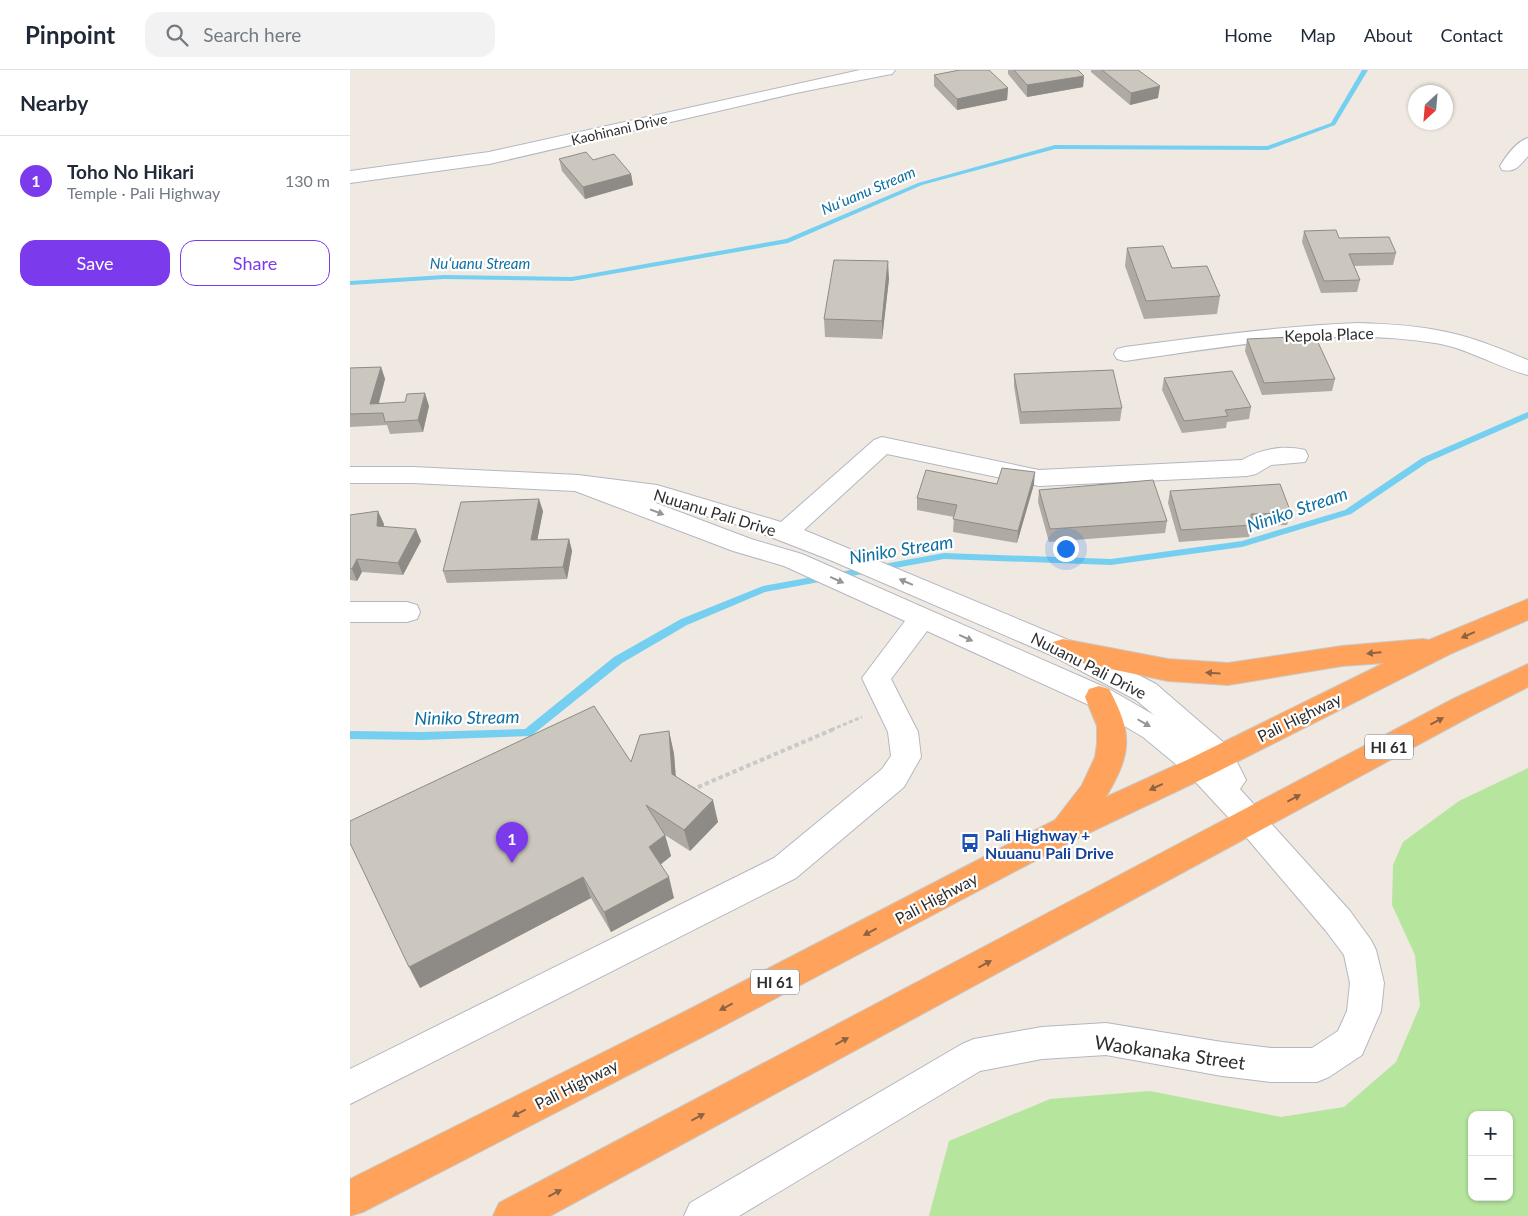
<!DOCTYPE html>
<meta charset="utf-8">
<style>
:root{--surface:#fff;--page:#f2f2f3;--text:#1f2937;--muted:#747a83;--line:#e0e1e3;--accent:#7c3aed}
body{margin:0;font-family:Lato,sans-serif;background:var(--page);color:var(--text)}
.controls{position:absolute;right:15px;bottom:15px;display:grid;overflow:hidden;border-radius:10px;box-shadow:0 1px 4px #0004}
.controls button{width:45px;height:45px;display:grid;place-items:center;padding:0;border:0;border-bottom:1px solid var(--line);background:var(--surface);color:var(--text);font:25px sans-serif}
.compass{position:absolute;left:1058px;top:15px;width:45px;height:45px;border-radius:50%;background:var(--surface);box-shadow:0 1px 4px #0004;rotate:206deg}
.you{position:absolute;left:715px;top:478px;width:18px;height:18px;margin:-12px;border:4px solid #fff;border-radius:50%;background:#1a73e8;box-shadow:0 0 0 8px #1a73e833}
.badge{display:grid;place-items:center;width:32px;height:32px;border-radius:50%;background:var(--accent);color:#fff;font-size:16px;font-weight:700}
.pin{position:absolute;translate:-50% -41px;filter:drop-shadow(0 1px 2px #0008)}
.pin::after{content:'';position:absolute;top:26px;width:18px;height:15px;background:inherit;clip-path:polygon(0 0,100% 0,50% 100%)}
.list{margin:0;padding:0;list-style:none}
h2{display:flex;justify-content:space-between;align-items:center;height:65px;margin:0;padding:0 20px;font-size:21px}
h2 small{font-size:16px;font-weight:400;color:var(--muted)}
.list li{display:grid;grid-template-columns:32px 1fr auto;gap:15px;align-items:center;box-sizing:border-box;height:90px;padding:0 20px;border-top:1px solid var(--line)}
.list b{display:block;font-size:19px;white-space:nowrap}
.list p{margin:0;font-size:16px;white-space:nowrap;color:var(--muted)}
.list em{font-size:16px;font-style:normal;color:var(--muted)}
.actions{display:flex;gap:10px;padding:15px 20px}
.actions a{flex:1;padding:11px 0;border:1px solid var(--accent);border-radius:15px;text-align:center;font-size:18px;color:var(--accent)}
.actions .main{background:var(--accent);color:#fff}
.icon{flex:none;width:28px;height:28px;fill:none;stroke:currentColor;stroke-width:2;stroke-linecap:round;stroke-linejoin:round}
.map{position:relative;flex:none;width:1178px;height:1146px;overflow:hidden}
header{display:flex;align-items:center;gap:30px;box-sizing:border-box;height:70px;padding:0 25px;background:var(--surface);border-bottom:1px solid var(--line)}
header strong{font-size:24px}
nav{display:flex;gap:28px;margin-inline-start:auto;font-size:18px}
.search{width:350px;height:45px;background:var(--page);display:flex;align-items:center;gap:12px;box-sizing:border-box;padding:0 18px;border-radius:15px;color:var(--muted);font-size:19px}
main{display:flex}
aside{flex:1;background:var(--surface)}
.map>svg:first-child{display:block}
.green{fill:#b6e59e;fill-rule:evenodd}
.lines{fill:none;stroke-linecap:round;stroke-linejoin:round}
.stream{fill:#75cff0;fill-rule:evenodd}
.minor-casing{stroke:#b4b7c1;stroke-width:2}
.highway-casing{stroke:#c9c9c9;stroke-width:2}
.path-far1{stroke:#c9c9c9;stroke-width:3;stroke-dasharray:4 2.5;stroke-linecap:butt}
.path{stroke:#c9c9c9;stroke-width:4;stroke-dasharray:4.5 3;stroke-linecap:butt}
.minor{fill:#fff;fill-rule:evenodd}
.highway{fill:#ffa35c;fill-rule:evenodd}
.wall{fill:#afaba4}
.shaded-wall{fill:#8e8b86}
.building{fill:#cbc7bf;stroke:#8e8b86}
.oneway{fill:#969696}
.oneway2{fill:#8c6343}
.labels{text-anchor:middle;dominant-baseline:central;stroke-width:4.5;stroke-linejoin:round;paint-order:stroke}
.far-street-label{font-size:14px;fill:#2e2e2e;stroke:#fff}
.far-water-label{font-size:15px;font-style:italic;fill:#0d6fa3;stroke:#fff}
.shield{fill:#fff;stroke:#6d6d6d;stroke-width:1}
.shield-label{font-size:15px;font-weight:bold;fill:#2e2e2e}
.street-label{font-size:16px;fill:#2e2e2e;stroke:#fff}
.transit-label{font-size:16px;font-weight:bold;fill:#164399;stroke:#fff;text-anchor:start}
.water-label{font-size:18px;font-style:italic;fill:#0d6fa3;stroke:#fff}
.near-street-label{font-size:19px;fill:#2e2e2e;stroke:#fff}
</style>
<header>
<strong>Pinpoint</strong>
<div class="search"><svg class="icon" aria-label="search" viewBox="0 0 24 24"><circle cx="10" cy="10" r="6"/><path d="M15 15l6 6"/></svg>Search here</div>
<nav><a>Home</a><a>Map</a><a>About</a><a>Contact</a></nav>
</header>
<main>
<aside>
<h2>Nearby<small></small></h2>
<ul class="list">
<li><span class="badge">1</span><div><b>Toho No Hikari</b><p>Temple · Pali Highway</p></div><em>130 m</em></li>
</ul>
<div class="actions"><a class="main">Save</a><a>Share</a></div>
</aside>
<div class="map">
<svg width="1178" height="1146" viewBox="0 0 1178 1146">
<rect width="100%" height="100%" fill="#efe9e1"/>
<path class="green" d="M1178,698V1146H579L599,1071L700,1029L800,1021L931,1047L994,1037L1046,992L1070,936L1065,885L1042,835L1043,795L1053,772L1109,731ZM1122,1045H1159V1127H1122Z"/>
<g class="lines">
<path class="stream" d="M1012,0H1018L985,55L918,80L705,79L572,115L438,173L222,211L94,209L0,215V211L94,205L222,207L436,169L568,113L705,75L917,76L981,53Z
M1178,342V348L1078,392L1001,444L892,477L761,495L594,489L415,522L337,555L272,593L181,666L71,670L0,669V661L71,662L175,659L264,587L331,549L413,516L594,483L761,489L892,471L995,440L1072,388Z"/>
<g class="minor-casing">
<path id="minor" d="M510,0H545L542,4L536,5L446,23L139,94L0,113V101L139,82Z
M1178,68V86C1170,95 1166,103 1152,100L1150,96C1156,86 1167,71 1178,68Z
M1009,253C1035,254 1061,255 1086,260C1118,265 1148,278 1178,290V305C1146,297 1118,278 1085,273C982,256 877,277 775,291L767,289L764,284L767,279L775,277C853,267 930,256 1009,253Z
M532,367L689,400L892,390C911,379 933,375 955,380L958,386L955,392L921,395L906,404L897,406L689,416L537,384L454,460L723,572L806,614L880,678L896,710L890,719L1000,841L1021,870L1026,880L1034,913L1031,941L1012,985L979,1007L967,1012H921L872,1006L756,985L692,989L630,1001L389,1146H334L340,1133L612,974L624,969L692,957L756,953L872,972L921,978H962L988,961L997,941L1000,913L994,885L976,861L890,760L839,705L793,667L739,635L577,561L541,609L568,662L571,687L554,717L446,808L0,1034V999L424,788L532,699L541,686L538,662L512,608L555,551L434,496L383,481L225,421L63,413H0V397H63L228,405L307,415L431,452L524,370ZM298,430L395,457L480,490L703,586L786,630L804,645L759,619L452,484L401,469Z
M0,532H57L67,535L70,542L67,549L57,552H0Z"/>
</g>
<g class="highway-casing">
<path id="highway" d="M1178,529V550L1100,584L861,705L726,769L360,963L13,1142L0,1146V1109L336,941L705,750L732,715L745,687L747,674V656L735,627L739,619L749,616L759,619C783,664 782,683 756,727L839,689L1034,593L992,596L878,615L818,611L713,589L703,586L699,579L703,572L713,569L818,589L878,593L992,576L1073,569L1079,570Z
M1178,594V617L1123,645L200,1146H143L149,1133L1103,629Z"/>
</g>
<path class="path-far1" d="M481,660L512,647"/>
<path class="path" d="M341,720L484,659"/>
<use href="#minor" class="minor"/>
<use href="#highway" class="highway"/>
</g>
<path class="wall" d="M658,0H728L734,6L733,17L677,27L658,4Z
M741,0H788L808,28L780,35L741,2Z
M584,5L658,18L657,30L607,40L584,16Z
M209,89L243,90L281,104L283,115L235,129L212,101Z
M954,161L989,168L1046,183L1043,195L1004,196L1010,210L1007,222L971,223L952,172Z
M777,178L822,198L870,226L867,244L794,249L775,196Z
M539,209L532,269L475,267L474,249Z
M897,269L985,309L982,321L912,325L895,281Z
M31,297L35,309L29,333L79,336L73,362L40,364L37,355L0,357V298Z
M664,304L772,338L770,351L670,354L664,316Z
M814,308L901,337L899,349L877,352L876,358L832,363L812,320Z
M647,414H684L667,473L603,462L604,447L567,440V428Z
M689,420L817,451L815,463L699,472L688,432Z
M820,421L941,443L937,455L902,456L899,467L829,472L818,433Z
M193,441L187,470L219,469L222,481L217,509L97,513L93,501Z
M0,445L34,454L33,456L71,471L53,505L12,502L7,511L0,510Z
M319,661L324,684L326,707L368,752L340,781L315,765L321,786L310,795L324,828L261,862L241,828L70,918Z"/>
<path class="shaded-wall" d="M734,6L733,17L677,27V15Z
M810,16L808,28L780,35L781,23Z
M658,18L657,30L607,40V29Z
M281,104L283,115L235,129L233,117Z
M538,191L539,209L532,269V251Z
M31,297L35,309L26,343L20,334Z
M75,323L79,336L73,362L68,350Z
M685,402L684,414L667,473L668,461Z
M189,429L193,441L185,482L181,470Z
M28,441L34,454L32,468L27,456Z
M66,459L71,471L53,505L48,493Z
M219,469L222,481L217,509L213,497Z
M7,489L12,502L7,511L2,499Z
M319,661L324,684L327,726L322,704Z
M363,730L368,752L340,781L334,760Z
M315,765L321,786L305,799L299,777Z
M233,807L241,828L70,918L59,897Z
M319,807L324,828L261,862L254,842Z"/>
<path class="building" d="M610,0H639L658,18L607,29L584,5Z
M664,0H728L734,6L677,15Z
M752,0H788L810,16L781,23Z
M236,82L243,90L264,84L281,104L233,117L209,89Z
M986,160L989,168L1039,167L1046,183L999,184L1010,210L974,211L954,161Z
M813,176L822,198L857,196L870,226L796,231L777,178Z
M484,190L538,191L532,251L474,249Z
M965,266L985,309L914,313L897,269Z
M31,297L20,334L55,332L57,324L75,323L68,350L35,352L33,343L0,344V298Z
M763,300L772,338L671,342L664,304Z
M882,301L901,337L875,340L878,346L834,351L814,308Z
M652,398L685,402L668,461L603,449L607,435L567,428L576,400L647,414Z
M803,410L817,451L700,459L689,420Z
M930,414L941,443L901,444L902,455L831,460L820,421Z
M189,429L181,470L219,469L213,497L93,501L111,432Z
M28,441L27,456L66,459L48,493L7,489L2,499L0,498V445Z
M244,636L281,692L290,665L319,661L322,704L363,730L334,760L296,735L315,765L299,777L319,807L254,842L233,807L59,897L0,773V751Z"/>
<defs><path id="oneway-solid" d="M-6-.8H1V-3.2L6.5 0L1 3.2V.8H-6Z" transform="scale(1.25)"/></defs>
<g class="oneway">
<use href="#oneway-solid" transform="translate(307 442) rotate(21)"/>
<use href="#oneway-solid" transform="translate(487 510) rotate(24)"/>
<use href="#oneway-solid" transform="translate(556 512) rotate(-157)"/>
<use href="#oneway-solid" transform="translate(616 568) rotate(24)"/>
<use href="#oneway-solid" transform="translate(794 653) rotate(30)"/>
</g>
<g class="oneway2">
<use href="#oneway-solid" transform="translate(1118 565) rotate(156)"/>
<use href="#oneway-solid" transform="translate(1024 583) rotate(175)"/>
<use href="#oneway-solid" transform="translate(863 603) rotate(-177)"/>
<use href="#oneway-solid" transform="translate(1087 651) rotate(-28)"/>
<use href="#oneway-solid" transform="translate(806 717) rotate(155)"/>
<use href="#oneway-solid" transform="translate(944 728) rotate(-28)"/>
<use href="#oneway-solid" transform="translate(520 862) rotate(152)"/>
<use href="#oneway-solid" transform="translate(635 894) rotate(-28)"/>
<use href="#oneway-solid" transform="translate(376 937) rotate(152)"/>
<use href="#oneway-solid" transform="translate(492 971) rotate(-28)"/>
<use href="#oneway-solid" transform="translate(169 1043) rotate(153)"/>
<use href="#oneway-solid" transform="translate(348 1047) rotate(-28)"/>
<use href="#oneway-solid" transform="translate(205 1123) rotate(-28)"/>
</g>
<defs>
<g id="bus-bare" transform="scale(1.5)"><path d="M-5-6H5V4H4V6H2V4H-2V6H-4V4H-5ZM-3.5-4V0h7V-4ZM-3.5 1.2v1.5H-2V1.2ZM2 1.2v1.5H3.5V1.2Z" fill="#1a4fb4" stroke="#fff" stroke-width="2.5" paint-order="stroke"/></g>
</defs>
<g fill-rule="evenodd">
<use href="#bus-bare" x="620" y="773"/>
</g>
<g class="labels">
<g class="far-street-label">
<text transform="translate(269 59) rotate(-13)">Kaohinani Drive</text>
</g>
<g class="far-water-label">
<text transform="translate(518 120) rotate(-23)">Nuʻuanu Stream</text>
<text x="130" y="193">Nuʻuanu Stream</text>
</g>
<g class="shield">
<rect x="1015" y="664.5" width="48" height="25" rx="4"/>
<rect x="401" y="899.5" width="48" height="25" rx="4"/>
</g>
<g class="shield-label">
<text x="1039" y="677">HI 61</text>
<text x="425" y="912">HI 61</text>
</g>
<g class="street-label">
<text transform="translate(979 264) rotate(-2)">Kepola Place</text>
<text transform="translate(365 442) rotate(17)">Nuuanu Pali Drive</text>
<text transform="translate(739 595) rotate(27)">Nuuanu Pali Drive</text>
<text transform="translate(949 647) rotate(-26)">Pali Highway</text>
<text transform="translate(586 828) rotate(-28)">Pali Highway</text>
<text transform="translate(226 1014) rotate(-27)">Pali Highway</text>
</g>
<g class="transit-label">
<text x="635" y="764">Pali Highway +<tspan x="635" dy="18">Nuuanu Pali Drive</tspan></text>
</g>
<g class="water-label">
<text transform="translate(947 439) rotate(-19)">Niniko Stream</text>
<text transform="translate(551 479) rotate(-9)">Niniko Stream</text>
<text transform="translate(117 647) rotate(-1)">Niniko Stream</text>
</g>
<g class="near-street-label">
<text transform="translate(820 982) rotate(8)">Waokanaka Street</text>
</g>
</g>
</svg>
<div class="controls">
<button>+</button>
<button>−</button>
</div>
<svg class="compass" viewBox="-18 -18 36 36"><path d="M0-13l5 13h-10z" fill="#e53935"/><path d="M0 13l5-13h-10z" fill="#747a83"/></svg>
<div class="you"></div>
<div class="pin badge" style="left:162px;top:793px">1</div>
</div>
</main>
